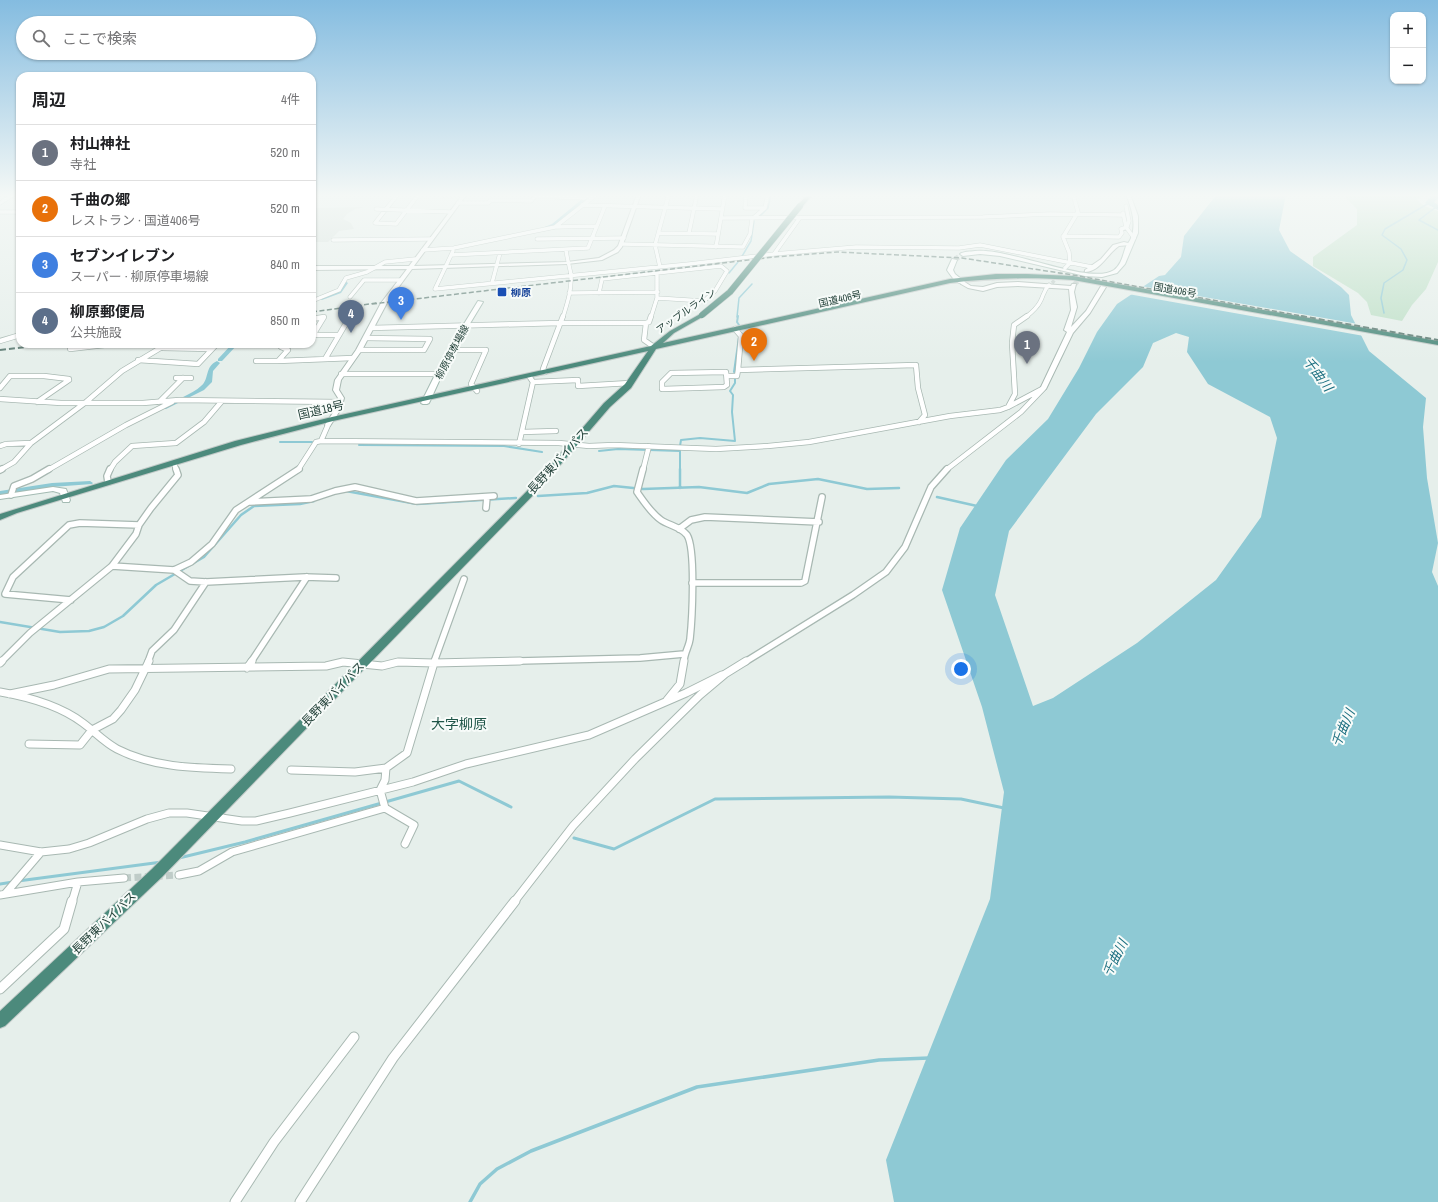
<!DOCTYPE html>
<html lang="ja">
<meta charset="utf-8">
<style>
:root{--surface:#fff;--page:#f2f2f2;--text:#202124;--muted:#757577;--line:#e0e0e0;--accent:#7f4e3f}
body{margin:0;font-family:"Archivo Narrow","Noto Sans JP",sans-serif;background:var(--page);color:var(--text)}
.controls{position:absolute;right:12px;top:12px;display:grid;overflow:hidden;border-radius:8px;box-shadow:0 1px 3px #0004}
.controls button{width:36px;height:36px;display:grid;place-items:center;padding:0;border:0;border-bottom:1px solid var(--line);background:var(--surface);color:var(--text);font:20px sans-serif}
.you{position:absolute;left:961px;top:669px;width:14px;height:14px;margin:-10px;border:3px solid #fff;border-radius:50%;background:#1a73e8;box-shadow:0 0 0 6px #1a73e833}
.badge{display:grid;place-items:center;width:26px;height:26px;border-radius:50%;background:var(--accent);color:#fff;font-size:13px;font-weight:700}
.pin{position:absolute;translate:-50% -33px;filter:drop-shadow(0 1px 2px #0008)}
.pin::after{content:'';position:absolute;top:21px;width:14px;height:12px;background:inherit;clip-path:polygon(0 0,100% 0,50% 100%)}
.list{margin:0;padding:0;list-style:none}
h2{display:flex;justify-content:space-between;align-items:center;height:52px;margin:0;padding:0 16px;font-size:17px}
h2 small{font-size:13px;font-weight:400;color:var(--muted)}
.list li{display:grid;grid-template-columns:26px 1fr auto;gap:12px;align-items:center;box-sizing:border-box;height:56px;padding:0 16px;border-top:1px solid var(--line)}
.list b{display:block;font-size:15px;white-space:nowrap}
.list p{margin:0;font-size:13px;white-space:nowrap;color:var(--muted)}
.list em{font-size:13px;font-style:normal;color:var(--muted)}
.icon{flex:none;width:22px;height:22px;fill:none;stroke:currentColor;stroke-width:2;stroke-linecap:round;stroke-linejoin:round}
.map{position:relative;flex:none;width:1438px;height:1202px;overflow:hidden}
.search{position:absolute;background:var(--surface);box-shadow:0 1px 3px #0004;left:16px;top:16px;width:300px;height:44px;display:flex;align-items:center;gap:10px;box-sizing:border-box;padding:0 14px;border-radius:22px;color:var(--muted);font-size:15px}
.panel{position:absolute;background:var(--surface);box-shadow:0 1px 3px #0004;left:16px;top:72px;width:300px;height:276px;border-radius:12px}
.map>svg:first-child{display:block}
.built{fill:#d4dfda}
.green{fill:#bfe0c8}
.water{fill:#8ec9d4;fill-rule:evenodd}
.pier{fill:#e6efeb}
.lines{fill:none;stroke-linecap:round;stroke-linejoin:round}
.stream-far4{stroke:#8ec9d4;stroke-width:1.5}
.stream-far3{stroke:#8ec9d4;stroke-width:2}
.stream-far2{stroke:#8ec9d4;stroke-width:2.5}
.stream-far1{stroke:#8ec9d4;stroke-width:3}
.stream{stroke:#8ec9d4;stroke-width:3.5}
.canal{fill:#8ec9d4;fill-rule:evenodd}
.river{fill:#8ec9d4;fill-rule:evenodd}
.minor-tunnel-far1{stroke:#bfccc8;stroke-width:3.5;stroke-dasharray:3.5 2;stroke-linecap:butt}
.minor-tunnel{stroke:#bfccc8;stroke-width:7;stroke-dasharray:7 3.5;stroke-linecap:butt}
.tertiary-tunnel{stroke:#bfccc8;stroke-width:5;stroke-dasharray:5 2.5;stroke-linecap:butt}
.secondary-tunnel{stroke:#bfccc8;stroke-width:5.5;stroke-dasharray:5.5 2.5;stroke-linecap:butt}
.minor-far4-casing{stroke:#a8b8b2;stroke-width:4.5}
.minor-far3-casing{stroke:#a8b8b2;stroke-width:6}
.minor-far2-casing{stroke:#a8b8b2;stroke-width:8}
.minor-far1-casing{stroke:#a8b8b2;stroke-width:9}
.minor-casing{stroke:#a8b8b2;stroke-width:11}
.tertiary-casing{stroke:#a8b8b2;stroke-width:2}
.secondary-casing{stroke:#a4bbb3;stroke-width:2}
.trunk-casing{stroke:#c2cac8;stroke-width:2}
.minor-far4{stroke:#fff;stroke-width:3.5}
.minor-far3{stroke:#fff;stroke-width:4.5}
.minor-far2{stroke:#fff;stroke-width:5.5}
.minor-far1{stroke:#fff;stroke-width:7}
.minor{stroke:#fff;stroke-width:9}
.tertiary{fill:#fff;fill-rule:evenodd}
.secondary{fill:#fff;fill-rule:evenodd}
.trunk{fill:#4c8a7c;fill-rule:evenodd}
.rail-far1{stroke:#5f7d75;stroke-width:1.5;stroke-dasharray:5 2.5;stroke-linecap:butt}
.rail{stroke:#5f7d75;stroke-width:2;stroke-dasharray:6 3;stroke-linecap:butt}
.trunk-bridge-casing{stroke:#c2cac8;stroke-width:7;stroke-linecap:butt}
.trunk-bridge{stroke:#4c8a7c;stroke-width:6}
.transit-dot{fill:#1a4fb4;stroke:#f7fbf9;stroke-width:1.5}
.labels{text-anchor:middle;dominant-baseline:central;stroke-width:4;stroke-linejoin:round;paint-order:stroke}
.far-street-label{font-size:10px;fill:#24423a;stroke:#f7fbf9}
.far-transit-label{font-size:10px;font-weight:bold;fill:#164399;stroke:#f7fbf9;text-anchor:start}
.street-label{font-size:12px;fill:#24423a;stroke:#f7fbf9}
.water-label{font-size:13px;font-style:italic;fill:#1c6f80;stroke:#f7fbf9}
.quarter-label{font-size:14px;fill:#1f5548;stroke:#f7fbf9}
</style>
<div class="map">
<svg width="1438" height="1202" viewBox="0 0 1438 1202">
<rect width="100%" height="100%" fill="#e6efeb"/>
<path class="built" d="M365,207L355,209L347,214L343,219L351,223L354,229L339,231L328,242H312V208Z"/>
<path class="green" d="M1342,194H1429L1416,199L1424,206L1438,211V262L1426,289L1412,305L1402,321L1371,315L1367,302L1358,293L1313,266V257L1357,225V209Z"/>
<path class="water" d="M1217,194H1286L1279,230L1290,251L1341,287L1349,295L1351,315L1369,351L1426,398L1423,427L1427,478L1438,543L1432,572L1438,586V1202H894L886,1160L990,899L1004,792L982,707L942,590L960,528L1006,460L1048,419L1079,368L1097,332L1117,304L1159,276L1165,275L1181,257L1184,236ZM1176,333L1189,337L1187,352L1208,384L1270,417L1277,438L1261,517L1216,580L1137,643L1053,698L1033,706L995,595L1009,531L1096,414L1143,367L1153,343Z"/>
<path class="pier" d="M1141,286L1358,324L1364,336L1128,294Z"/>
<g class="lines">
<path class="stream-far4" d="M1436,207L1419,220L1438,230
M758,218L768,208L771,194
M741,258L751,241L754,221
M729,273L738,262
M1384,313L1381,298L1384,283L1403,270L1407,260L1401,249L1382,235L1385,229L1429,203
M737,317L739,298L752,284"/>
<path class="stream-far3" d="M738,316L737,322L739,325
M734,372L739,337
M280,442H312
M359,445L504,446L542,452
M680,446L681,440L700,438L735,441L732,412L733,395L730,391L735,383V377
M599,451L618,449L680,451V470"/>
<path class="stream-far2" d="M680,469V488
M346,491L417,504L516,498
M538,496L587,493L614,486L643,489L699,487L747,493L769,484L818,479L867,489L899,488
M937,497L977,506
M0,622L60,632L89,631L104,627L123,616L156,585L204,557L241,515L254,506L300,504L314,501"/>
<path class="stream-far1" d="M574,838L614,849L715,799L889,797L961,799L1004,808
M179,858L245,842L459,781L511,807
M18,881L162,862
M0,884L13,882"/>
<path class="stream" d="M470,1202L480,1184L497,1169L531,1151L697,1087L879,1060L929,1058"/>
<path class="canal" d="M587,195L591,196L556,226L542,230V228L552,224Z
M345,281L348,283L341,293L322,300L319,298L337,291L343,282Z
M232,344H238L222,361H218V359Z
M217,361L220,363L213,371L212,382L204,390L166,409H162V407C173,401 193,394 201,386C210,379 204,367 217,361Z
M90,481L93,483L92,484L52,487L0,495V491L52,483Z"/>
<path class="river" d="M1433,194H1438V198L1434,202L1438,205V210L1425,203Z"/>
<path class="minor-tunnel-far1" d="M1052,283L1065,268"/>
<path class="minor-tunnel" d="M124,878L179,875"/>
<path class="tertiary-tunnel" d="M1074,285L1087,271"/>
<path class="secondary-tunnel" d="M954,260L963,254"/>
<g class="minor-far4-casing">
<path id="minor-far4" d="M398,194L375,223L396,224L419,194
M746,194L745,208H765
M440,195H464
M0,203L14,194
M458,203H488L491,200L531,201L535,196L584,198L591,195
M582,205L722,209
M376,209L451,212
M0,212H20
M1123,213L1126,227L1134,238
M721,218L983,217L1049,214L1123,215
M555,227L597,226
M659,233L718,234
M689,233L697,194
M1063,236L1119,237L1122,233L1121,229L1127,227L1129,221L1126,206
M537,239L624,238
M333,240L431,239
M622,244L743,247L750,234L752,219L765,208L768,194
M716,247L725,194
M423,250L454,248L555,227L597,194
M774,254L856,247L959,248L980,245L1092,267
M451,255L588,248L605,206
M660,267L655,245L669,194
M1065,268L1070,263L1069,252L1063,237L1078,212L1073,194
M492,283L500,253
M435,289L689,264L774,254L799,219
M435,289L453,251
M569,293L658,292
M599,293L602,279L721,266L727,271L715,291L704,301L657,298V273
M350,297L364,280H401
M312,301L339,290L346,278L367,272L385,262L415,259
M563,317C567,304 572,289 571,275C570,268 567,259 566,250
M651,317L657,298
M1026,317C1031,313 1037,308 1040,302C1044,295 1043,291 1049,285"/>
</g>
<g class="minor-far3-casing">
<path id="minor-far3" d="M1027,316L1014,325L1012,343L1015,394L1008,407L1042,389
M312,319L324,317L313,335
M646,323L649,322L651,316
M371,328L560,323H646L644,340L654,347
M735,329L741,336L738,370L916,365L918,388L925,415L919,422
M312,335H339
M0,341L20,335
M283,344L281,347L288,350L278,361L353,358
M163,348L211,349
M70,349L113,344
M359,350H424L430,339L366,338
M451,350H486L471,384L477,391
M325,359L345,325
M138,360L198,364L217,344
M256,361H278
M545,372L543,369L563,316
M726,372L727,385L724,387L662,389V382L671,373Z
M341,374H439
M727,376H737L738,370
M176,378H191
M533,382L578,380V386L630,383
M0,388L10,376H44L69,379
M0,399L61,403H143L179,400L341,402
M37,402L69,380
M159,402L183,378
M328,425L321,441L559,443L589,446L614,445L716,449L768,446L809,442L950,416L1000,410L1008,407
M522,432L556,431
M519,444L533,382L529,376
M0,446L6,444L31,443
M175,466L176,470
M0,470L14,462L31,443L86,402L122,371L167,344
M48,470L126,425L172,402
M110,470L115,462L132,446L176,443L204,422L222,401
M298,470L316,442L321,441
M643,470L649,446
M946,470L1021,412L1043,389"/>
</g>
<g class="minor-far2-casing">
<path id="minor-far2" d="M643,469L637,492C644,502 651,513 661,520C668,525 681,527 687,535C696,549 692,621 690,639C689,647 684,653 684,662
M0,470L2,469
M108,482L107,476L110,469
M11,495L14,486L32,479L49,469
M250,502L311,499L335,491L355,487L416,501L494,496
M486,508L487,497
M679,529L691,520L705,517L819,522
M112,566L174,570L191,562L212,544L236,510L299,469
M174,570L190,581L206,582L305,577L336,578
M692,583H801L805,581L822,497
M71,600L5,594L13,577L69,525L80,523L139,525
M1,662L30,633L112,566L136,534L139,525L151,508L178,475L176,469
M148,662L152,651L174,630L206,582
M251,662L307,577
M434,662L464,579
M479,662L640,658L684,654
M745,662L853,595L886,572L905,547L931,487L947,469"/>
</g>
<g class="minor-far1-casing">
<path id="minor-far1" d="M0,663L2,661
M247,668L252,661
M0,692C29,697 59,705 83,723C94,731 104,742 117,749C152,767 192,768 231,769
M10,694L54,685L109,669L326,666L343,662L382,666L398,662L434,663L435,661
M667,700L680,684L684,661
M29,744L80,745L92,730L113,719L121,710L135,690L149,661
M386,768L385,780L380,790L385,808L414,825L405,844
M291,770L355,772L386,768L407,753L434,663L520,661
M0,845L41,852L69,849L89,843L147,819L169,813H187L242,821H256L290,813L413,782L466,764L589,735L686,693L722,675
M179,875L199,871L232,852L385,808
M5,894L41,852
M0,895L78,882L124,878
M72,902L78,882
M514,902L573,826L635,759L700,695L725,674L746,661"/>
</g>
<g class="minor-casing">
<path id="minor" d="M0,989L64,929L72,901
M235,1202L274,1142L354,1037
M300,1202L393,1058L515,901"/>
</g>
<g class="tertiary-casing">
<path id="tertiary" d="M463,194H467L414,266L567,262L599,258L614,250L618,246L637,194H641L622,247L618,252L602,260L567,264L412,269L387,303L362,350L341,380L339,390L344,398L341,409L330,426H326L325,425C331,416 336,409 338,398L333,390L335,380L356,350L381,303L407,269L312,270V266H409Z
M1124,242L1132,244L1130,245L1119,246C1108,253 1100,272 1085,272V270L1101,259L1113,245Z
M963,281L971,286L983,287L997,283L1018,282L1071,286L1072,284H1076L1074,292L1077,307L1071,327L1086,311L1101,286L1106,287L1090,313L1073,333L1046,389L1043,391L1040,389L1067,332L1064,330L1071,310L1069,289L1018,286L997,287L983,291L968,288L961,284V282Z"/>
</g>
<g class="secondary-casing">
<path id="secondary" d="M1126,194H1130L1138,216V233L1125,264L1117,273L1102,277L1085,276L1000,256L980,254L963,256L960,254C964,251 970,252 975,251C1009,247 1090,286 1114,270C1122,264 1123,254 1126,246C1128,243 1130,241 1131,238C1137,224 1131,207 1126,194Z
M952,259L957,260L953,270L955,274L965,282V284C957,285 951,276 947,270Z
M478,301L483,302L451,355L429,403L427,404H423L421,403L445,355Z
M53,487L66,489L70,500L69,502H63L60,493L53,491L0,499V495Z"/>
</g>
<g class="trunk-casing">
<path id="trunk" d="M808,194H813L802,207H798V205Z
M996,274H1027L1073,276L1438,341V345L1073,280C1032,277 991,278 950,283L656,349L631,388L610,407L542,486L162,877L5,1026L0,1028V1011L152,869L536,482L604,403L625,384L648,351L333,421L241,445L17,513L0,520V514L235,441L332,417L651,346L670,331L702,313L705,315L704,316L674,333L663,343L950,279Z"/>
</g>
<use href="#minor-far4" class="minor-far4"/>
<use href="#minor-far3" class="minor-far3"/>
<use href="#minor-far2" class="minor-far2"/>
<use href="#minor-far1" class="minor-far1"/>
<use href="#minor" class="minor"/>
<use href="#tertiary" class="tertiary"/>
<use href="#secondary" class="secondary"/>
<use href="#trunk" class="trunk"/>
<path class="rail-far1" d="M372,304L774,257L837,252L962,258L1073,275L1307,317
M312,312L377,303"/>
<path class="rail" d="M1301,316L1438,340
M0,350L53,344"/>
<g class="trunk-bridge-casing">
<path id="trunk-bridge" d="M702,315L730,292L800,206"/>
</g>
<use href="#trunk-bridge" class="trunk-bridge"/>
</g>
<linearGradient id="sky" x2="0" y2="1"><stop stop-color="#84bce0"/><stop offset="0.54" stop-color="#f4f8f6"/><stop offset="1" stop-color="#f4f8f6" stop-opacity="0"/></linearGradient>
<rect width="1438" height="362" fill="url(#sky)"/>
<rect class="transit-dot" x="497" y="287" width="10" height="10" rx="2"/>
<g class="labels">
<g class="far-street-label">
<text transform="translate(1175 290) rotate(10)">国道406号</text>
<text transform="translate(840 299) rotate(-13)">国道406号</text>
<text transform="translate(686 311) rotate(-35)">アップルライン</text>
<text transform="translate(452 352) rotate(-62)">柳原停車場線</text>
</g>
<g class="far-transit-label">
<text x="511" y="292">柳原</text>
</g>
<g class="street-label">
<text transform="translate(321 410) rotate(-13)">国道18号</text>
<text transform="translate(558 461) rotate(-48)">長野東バイパス</text>
<text transform="translate(333 694) rotate(-46)">長野東バイパス</text>
<text transform="translate(104 923) rotate(-44)">長野東バイパス</text>
</g>
<g class="water-label">
<text transform="translate(1318 374) rotate(53)">千曲川</text>
<text transform="translate(1343 728) rotate(-67)">千曲川</text>
<text transform="translate(1115 958) rotate(-64)">千曲川</text>
</g>
<g class="quarter-label">
<text x="459" y="724">大字柳原</text>
</g>
</g>
</svg>
<div class="controls">
<button>+</button>
<button>−</button>
</div>
<div class="you"></div>
<div class="pin badge" style="left:1027px;top:364px;background:#6b7280">1</div>
<div class="pin badge" style="left:754px;top:361px;background:#e8710a">2</div>
<div class="pin badge" style="left:401px;top:320px;background:#3f7fe0">3</div>
<div class="pin badge" style="left:351px;top:333px;background:#5c6f8a">4</div>
<div class="search"><svg class="icon" aria-label="search" viewBox="0 0 24 24"><circle cx="10" cy="10" r="6"/><path d="M15 15l6 6"/></svg>ここで検索</div>
<section class="panel">
<h2>周辺<small>4件</small></h2>
<ul class="list">
<li><span class="badge" style="background:#6b7280">1</span><div><b>村山神社</b><p>寺社</p></div><em>520 m</em></li>
<li><span class="badge" style="background:#e8710a">2</span><div><b>千曲の郷</b><p>レストラン · 国道406号</p></div><em>520 m</em></li>
<li><span class="badge" style="background:#3f7fe0">3</span><div><b>セブンイレブン</b><p>スーパー · 柳原停車場線</p></div><em>840 m</em></li>
<li><span class="badge" style="background:#5c6f8a">4</span><div><b>柳原郵便局</b><p>公共施設</p></div><em>850 m</em></li>
</ul>
</section>
</div>
